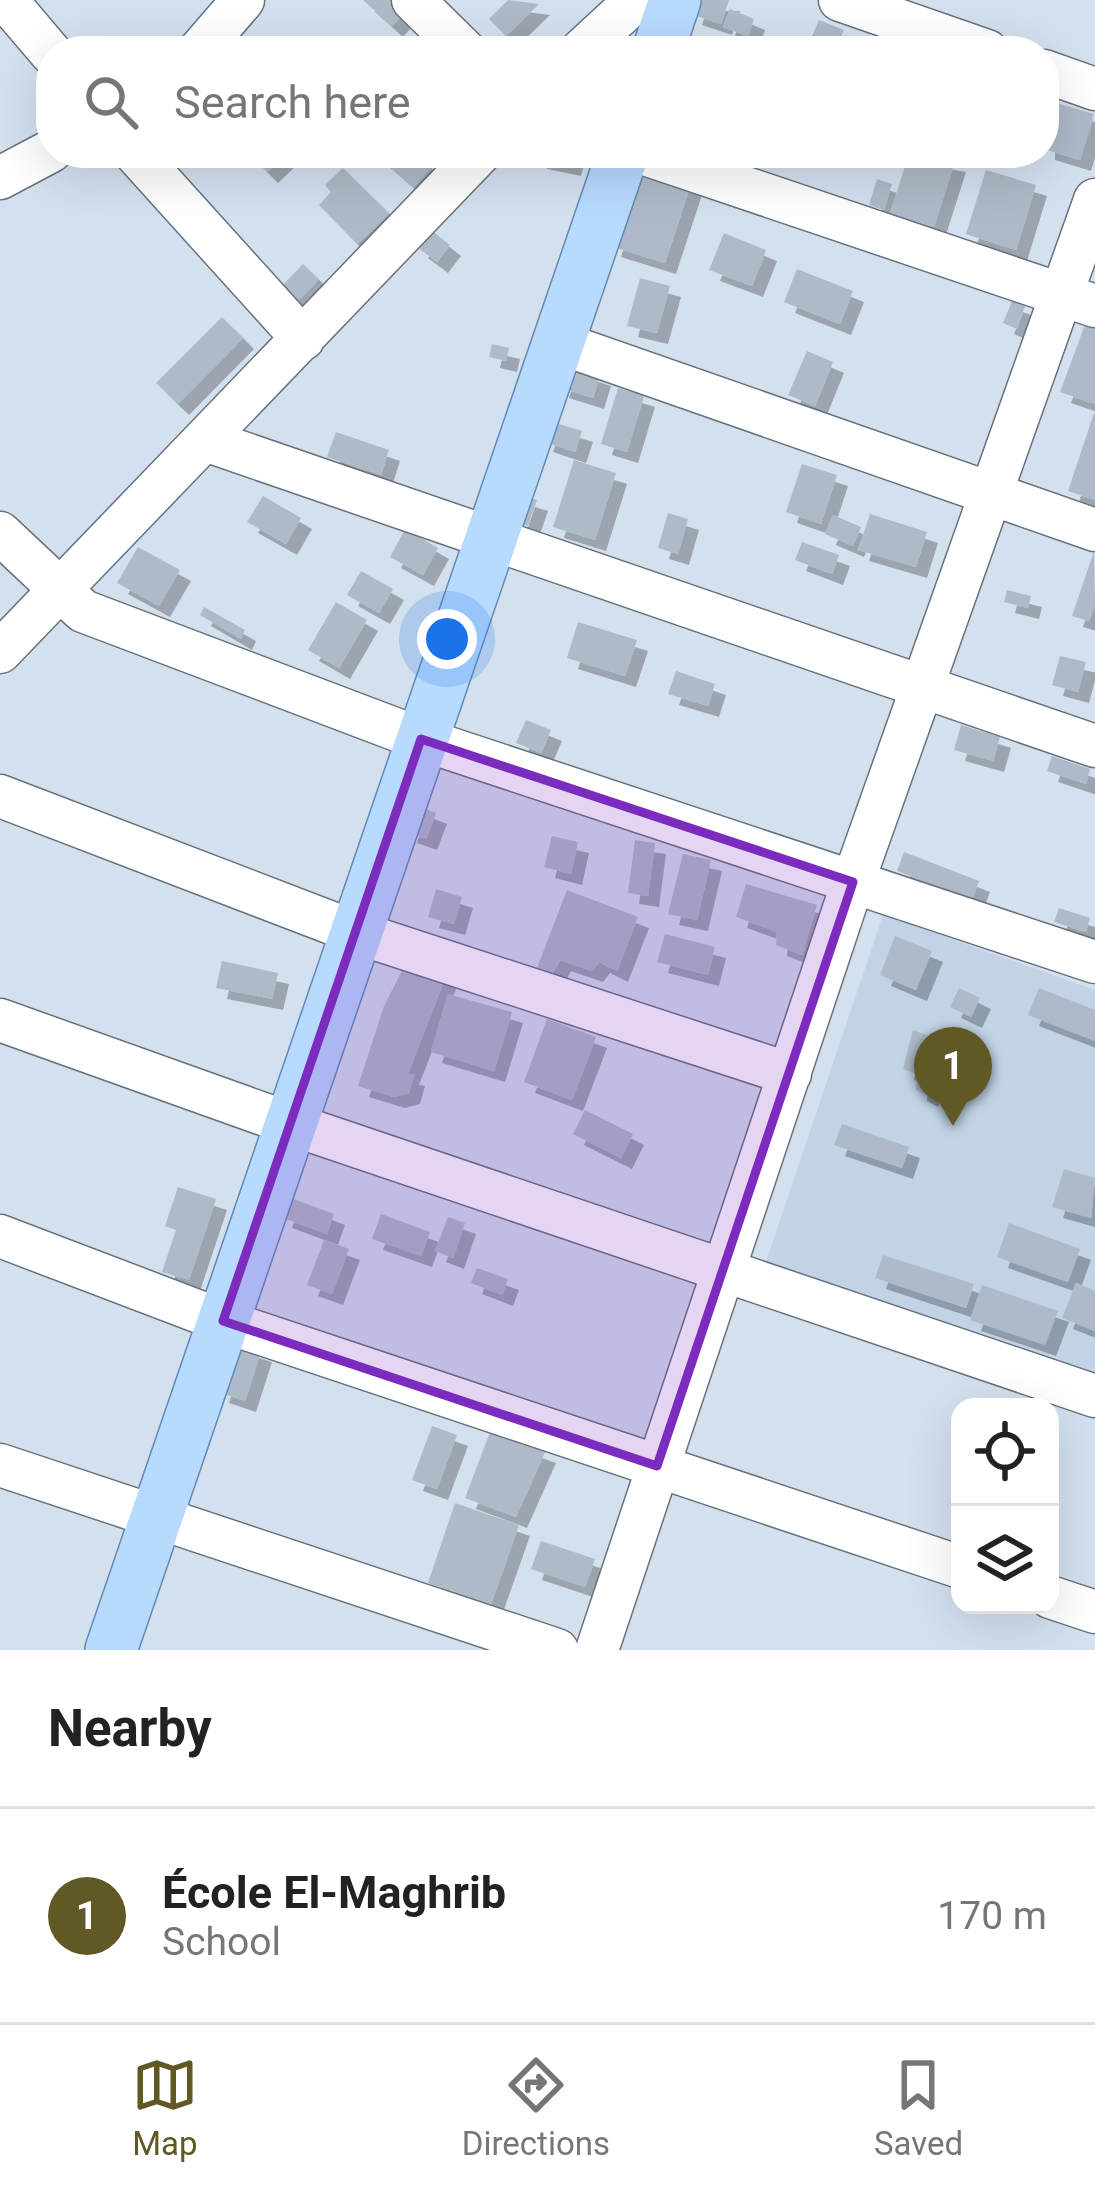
<!DOCTYPE html>
<meta charset="utf-8">
<style>
:root{--surface:#fff;--page:#f6f6f6;--text:#222;--muted:#767676;--line:#e0e0e0;--accent:#605825}
body{margin:0;font-family:Roboto,sans-serif;background:var(--page);color:var(--text)}
.controls{position:absolute;right:36px;bottom:36px;display:grid;overflow:hidden;border-radius:24px;box-shadow:0 12px 48px #0002}
.controls button{width:108px;height:108px;display:grid;place-items:center;padding:0;border:0;border-bottom:3px solid var(--line);background:var(--surface);color:var(--text);font:60px sans-serif}
.you{position:absolute;left:447px;top:639px;width:42px;height:42px;margin:-30px;border:9px solid #fff;border-radius:50%;background:#1a73e8;box-shadow:0 0 0 18px #1a73e833}
.badge{display:grid;place-items:center;width:78px;height:78px;border-radius:50%;background:var(--accent);color:#fff;font-size:39px;font-weight:700}
.pin{position:absolute;translate:-50% -99px;filter:drop-shadow(0 3px 6px #0008)}
.pin::after{content:'';position:absolute;top:63px;width:42px;height:36px;background:inherit;clip-path:polygon(0 0,100% 0,50% 100%)}
.list{margin:0;padding:0;list-style:none}
h2{display:flex;justify-content:space-between;align-items:center;height:156px;margin:0;padding:0 48px;font-size:51px}
h2 small{font-size:39px;font-weight:400;color:var(--muted)}
.list li{display:grid;grid-template-columns:78px 1fr auto;gap:36px;align-items:center;box-sizing:border-box;height:216px;padding:0 48px;border-top:3px solid var(--line)}
.list b{display:block;font-size:45px;white-space:nowrap}
.list p{margin:0;font-size:39px;white-space:nowrap;color:var(--muted)}
.list em{font-size:39px;font-style:normal;color:var(--muted)}
.icon{flex:none;width:66px;height:66px;fill:none;stroke:currentColor;stroke-width:2;stroke-linecap:round;stroke-linejoin:round}
.map{position:relative;flex:none;width:1095px;height:1650px;overflow:hidden}
.search{position:absolute;background:var(--surface);box-shadow:0 12px 48px #0002;left:36px;right:36px;top:36px;height:132px;display:flex;align-items:center;gap:30px;box-sizing:border-box;padding:0 42px;border-radius:48px;color:var(--muted);font-size:45px}
.sheet{height:372px;background:var(--surface)}
nav{display:flex;justify-content:space-around;align-items:center;box-sizing:border-box;height:168px;border-top:3px solid var(--line);background:var(--surface);font-size:33px;color:var(--muted)}
nav a{display:grid;justify-items:center;gap:6px}
nav .on{color:var(--accent)}
.map>svg:first-child{display:block}
.built{fill:#c1d3e5}
.building{fill:#aebac8;filter:url(#shadow)}
.lines{fill:none;stroke-linecap:round;stroke-linejoin:round}
.minor-casing{stroke:#67727e;stroke-width:45}
.major-casing{stroke:#6289b3;stroke-width:54}
.minor{stroke:#fff;stroke-width:42}
.major{stroke:#b8daff;stroke-width:51}
.marked{fill:#7b2cbf;fill-opacity:0.2;stroke:#7b2cbf;stroke-width:9;stroke-linejoin:round}
</style>
<div class="map">
<svg width="1095" height="1650" viewBox="0 0 1095 1650">
<defs>
<filter id="shadow"><feDropShadow dx="11" dy="11" stdDeviation="0" flood-color="#0004"/></filter>
</defs>
<rect width="100%" height="100%" fill="#d3e0ee"/>
<path class="built" d="M883,915L1095,990V1375L766,1262Z"/>
<path class="building" d="M363,0H404L410,6L392,26Z
M508,0L539,4L506,36L489,19Z
M696,0H729L721,24L691,14Z
M730,9L754,19L748,36L723,27Z
M819,20L844,30L835,51L810,41Z
M1044,99L1094,114L1080,160L1044,149Z
M256,153H287L267,172L252,157Z
M375,153H416L431,167L414,187Z
M537,153H573L570,165L536,158Z
M909,153L955,161L934,227L890,214Z
M636,166L691,184L665,263L610,246Z
M343,168L389,213L357,244L319,205L331,192L325,185Z
M986,170L1036,185L1016,250L966,234Z
M877,179L892,184L884,210L869,205Z
M431,230L450,245L437,262L417,247Z
M724,233L766,250L752,286L709,270Z
M303,264L319,279L295,304L280,288Z
M797,269L853,291L840,324L784,302Z
M640,278L670,286L657,333L627,326Z
M1012,301L1025,306L1017,329L1003,323Z
M222,317L243,338L178,404L156,383Z
M1087,319L1095,322V404L1060,392Z
M492,344L509,348L506,361L489,357Z
M807,351L833,362L815,406L788,395Z
M566,364L600,375L593,398L558,387Z
M618,388L644,396L627,452L601,444Z
M1094,413L1095,414V500L1068,491Z
M549,421L582,431L575,452L542,441Z
M336,432L389,450L381,475L327,457Z
M574,460L616,473L595,540L553,527Z
M802,464L837,475L821,524L786,512Z
M263,496L301,518L286,544L247,522Z
M524,496L537,500L528,526L515,522Z
M668,513L688,519L678,554L658,548Z
M870,514L927,532L916,567L858,550Z
M833,515L861,527L853,546L825,534Z
M405,529L438,548L423,575L390,557Z
M802,542L839,555L832,574L795,560Z
M138,547L180,570L159,606L117,583Z
M1094,551L1095,604L1089,621L1072,616Z
M361,571L393,589L379,613L347,595Z
M1007,590L1031,596L1028,608L1004,602Z
M336,602L367,620L339,668L308,650Z
M204,607L245,630L241,639L200,615Z
M578,622L637,640L625,676L567,658Z
M1060,656L1086,662L1078,692L1052,685Z
M676,671L715,684L708,706L668,694Z
M526,720L551,730L541,753L516,743Z
M961,725L1000,737L993,761L954,750Z
M1052,756L1090,769L1086,784L1047,771Z
M416,805L436,813L426,839L406,832Z
M552,836L578,842L571,874L544,867Z
M635,840L655,843L648,896L628,893Z
M904,852L979,881L972,900L897,871Z
M683,854L711,860L697,920L668,914Z
M746,884L817,905L802,955L776,945L777,932L736,917Z
M436,889L462,897L454,924L428,917Z
M567,890L638,917L617,971L599,962L592,971L560,960L553,973L537,968Z
M1059,908L1090,918L1086,932L1054,922Z
M665,934L715,947L708,975L657,962Z
M895,936L932,951L916,990L880,975Z
M222,961L278,973L272,999L216,988Z
M405,965L449,968L408,1074L414,1075L409,1093L394,1097L358,1086L384,1006Z
M959,988L980,998L971,1017L950,1007Z
M1039,988L1095,1010V1041L1028,1015Z
M448,994L512,1012L494,1071L431,1052Z
M547,1019L596,1037L572,1100L524,1082Z
M913,1030L947,1042L927,1096L916,1090L917,1074L903,1069Z
M585,1110L633,1134L621,1158L573,1134Z
M842,1124L909,1147L902,1168L834,1145Z
M1064,1169L1095,1178L1091,1218L1052,1207Z
M178,1187L216,1199L189,1280L162,1272L176,1230L165,1226Z
M288,1197L334,1214L327,1234L281,1217Z
M381,1214L430,1232L421,1256L372,1239Z
M448,1217L465,1223L453,1258L435,1251Z
M1009,1223L1080,1249L1068,1282L997,1257Z
M324,1240L349,1249L332,1294L307,1285Z
M883,1255L974,1284L966,1308L875,1278Z
M477,1268L508,1279L502,1295L471,1283Z
M1076,1283L1095,1291V1331L1062,1318Z
M982,1285L1058,1311L1045,1345L970,1320Z
M234,1343L261,1351L245,1401L218,1392Z
M432,1426L457,1435L437,1489L412,1480Z
M490,1432L545,1452L516,1517L465,1498Z
M455,1503L519,1525L491,1604L428,1583Z
M541,1541L595,1559L585,1587L531,1569Z"/>
<g class="lines">
<g class="minor-casing">
<path id="minor" d="M6,0L51,53
M413,0L465,51
M840,0L987,51
M199,51L243,0
M581,51L636,0
M1044,71L1095,89
M135,153L303,339
M642,153L1095,306
M0,178L51,151
M557,342L1095,530
M205,440L1095,746
M0,533L83,611L421,739L1095,962
M0,652L480,153
M0,796L355,932L790,1074
M0,1020L291,1124L1095,1396
M0,1236L223,1321L960,1567
M0,1465L557,1650
M1050,1597L1095,1612
M597,1650L853,882L1095,200"/>
</g>
<g class="major-casing">
<path id="major" d="M658,51L675,0
M111,1650L623,153"/>
</g>
<use href="#minor" class="minor"/>
<use href="#major" class="major"/>
</g>
<path class="marked" d="M421,739L853,882L657,1466L223,1321Z"/>
</svg>
<div class="controls">
<button><svg class="icon" aria-label="locate" viewBox="0 0 24 24"><circle cx="12" cy="12" r="6"/><path d="M12 2v4M12 18v4M2 12h4M18 12h4"/></svg></button>
<button><svg class="icon" aria-label="layers" viewBox="0 0 24 24"><path d="M12 4l9 5-9 5-9-5zM3 14l9 5 9-5"/></svg></button>
</div>
<div class="you"></div>
<div class="pin badge" style="left:953px;top:1126px">1</div>
<div class="search"><svg class="icon" aria-label="search" viewBox="0 0 24 24"><circle cx="10" cy="10" r="6"/><path d="M15 15l6 6"/></svg>Search here</div>
</div>
<section class="sheet">
<h2>Nearby<small></small></h2>
<ul class="list">
<li><span class="badge">1</span><div><b>École El-Maghrib</b><p>School</p></div><em>170 m</em></li>
</ul>
</section>
<nav>
<a class="on"><svg class="icon" aria-label="map" viewBox="0 0 24 24"><path d="M3 6l6-2 6 2 6-2v14l-6 2-6-2-6 2zM9 4v14M15 6v14"/></svg>Map</a>
<a><svg class="icon" aria-label="directions" viewBox="0 0 24 24"><path d="M12 3l9 9-9 9-9-9zM9 14v-3h6M13 9l2 2-2 2"/></svg>Directions</a>
<a><svg class="icon" aria-label="saved" viewBox="0 0 24 24"><path d="M7 4h10v16l-5-4-5 4z"/></svg>Saved</a>
</nav>
